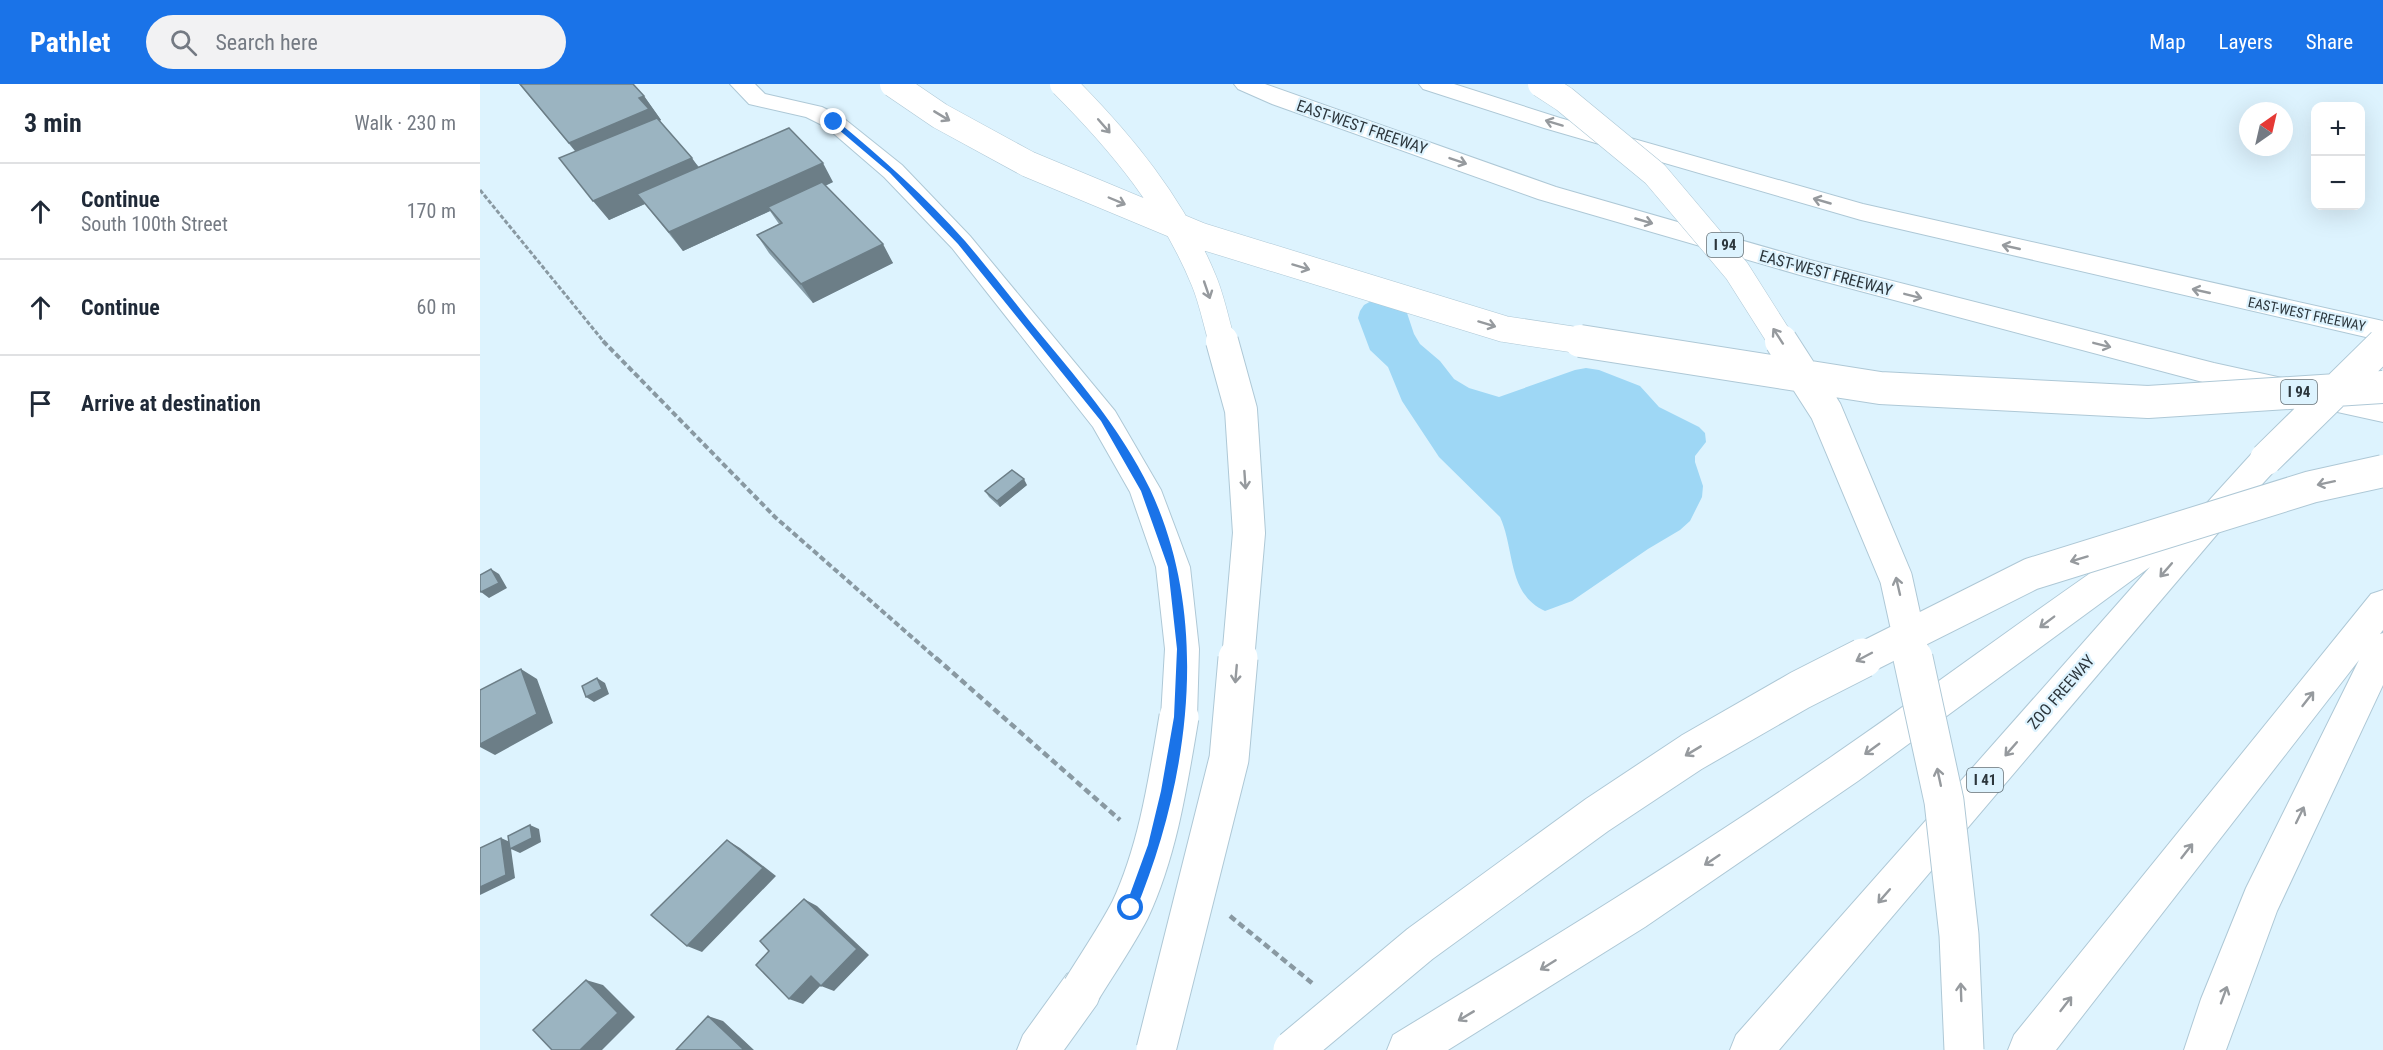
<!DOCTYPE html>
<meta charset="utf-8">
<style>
:root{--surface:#fff;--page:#f2f2f3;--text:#1f2937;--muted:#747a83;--line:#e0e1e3;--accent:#1a73e8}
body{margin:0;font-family:"Roboto Condensed",sans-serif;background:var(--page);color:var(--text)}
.controls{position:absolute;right:18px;top:18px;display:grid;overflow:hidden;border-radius:12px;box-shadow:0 6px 24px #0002}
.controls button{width:54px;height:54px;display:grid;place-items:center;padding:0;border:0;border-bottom:2px solid var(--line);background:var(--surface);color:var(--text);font:30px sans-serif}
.compass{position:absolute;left:1759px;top:18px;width:54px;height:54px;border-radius:50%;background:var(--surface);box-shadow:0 6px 24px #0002;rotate:34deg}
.stop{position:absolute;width:18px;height:18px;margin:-14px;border:4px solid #1a73e8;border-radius:50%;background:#fff}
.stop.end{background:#1a73e8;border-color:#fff;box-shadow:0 2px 6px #0008}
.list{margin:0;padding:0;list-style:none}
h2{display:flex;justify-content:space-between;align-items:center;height:78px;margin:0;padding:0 24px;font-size:26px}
h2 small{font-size:20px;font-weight:400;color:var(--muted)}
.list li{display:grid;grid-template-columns:39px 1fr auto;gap:18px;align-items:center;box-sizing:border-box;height:96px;padding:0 24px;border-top:2px solid var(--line)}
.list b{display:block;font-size:22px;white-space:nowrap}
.list p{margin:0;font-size:20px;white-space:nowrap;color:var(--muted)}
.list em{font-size:20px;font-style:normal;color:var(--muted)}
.icon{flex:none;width:33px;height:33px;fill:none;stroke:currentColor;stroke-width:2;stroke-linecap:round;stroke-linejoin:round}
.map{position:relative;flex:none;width:1903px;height:966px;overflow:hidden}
header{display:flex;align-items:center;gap:36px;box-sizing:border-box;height:84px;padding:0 30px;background:var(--accent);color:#fff}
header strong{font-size:28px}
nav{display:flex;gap:33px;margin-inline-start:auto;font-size:21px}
.search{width:420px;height:54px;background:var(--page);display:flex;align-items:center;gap:15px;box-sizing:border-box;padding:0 21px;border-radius:33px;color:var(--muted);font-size:22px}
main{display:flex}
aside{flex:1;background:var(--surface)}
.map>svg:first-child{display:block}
.water{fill:#9ed7f5}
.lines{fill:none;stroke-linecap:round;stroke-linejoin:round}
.minor-casing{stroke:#aec8d6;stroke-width:2}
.highway-casing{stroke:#aec8d6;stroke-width:2}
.path-far2{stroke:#8999a2;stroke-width:3;stroke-dasharray:4.5 2;stroke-linecap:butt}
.path-far1{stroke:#8999a2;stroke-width:4;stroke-dasharray:6 3;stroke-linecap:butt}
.path{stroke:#8999a2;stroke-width:4.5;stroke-dasharray:7 4;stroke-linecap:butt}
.minor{fill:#fff;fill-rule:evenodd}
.highway{fill:#fff;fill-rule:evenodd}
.minor-bridge-casing{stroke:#aec8d6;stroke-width:41;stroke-linecap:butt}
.highway-bridge-far2-casing{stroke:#aec8d6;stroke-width:27;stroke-linecap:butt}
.highway-bridge-far1-casing{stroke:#aec8d6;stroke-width:34;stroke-linecap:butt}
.highway-bridge-casing{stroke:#aec8d6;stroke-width:41;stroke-linecap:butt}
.minor-bridge{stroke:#fff;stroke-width:39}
.highway-bridge-far2{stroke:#fff;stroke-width:26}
.highway-bridge-far1{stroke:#fff;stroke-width:32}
.highway-bridge{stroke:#fff;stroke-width:39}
.wall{fill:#859ba6}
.shaded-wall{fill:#6c7e87}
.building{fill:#9bb4c1;stroke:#6c7e87;stroke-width:1.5}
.oneway{stroke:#969a9e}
.route{fill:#1a73e8}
.labels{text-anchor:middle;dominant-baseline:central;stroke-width:4.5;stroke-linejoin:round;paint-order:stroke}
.far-street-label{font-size:14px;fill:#2c363c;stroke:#ddf3fe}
.shield{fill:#ddf3fe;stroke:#616f76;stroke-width:1.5}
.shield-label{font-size:15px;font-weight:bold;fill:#2c363c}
.street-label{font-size:16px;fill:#2c363c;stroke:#ddf3fe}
</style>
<header>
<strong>Pathlet</strong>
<div class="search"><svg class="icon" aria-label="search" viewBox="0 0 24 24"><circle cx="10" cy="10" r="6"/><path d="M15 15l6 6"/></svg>Search here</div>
<nav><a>Map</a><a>Layers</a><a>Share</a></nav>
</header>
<main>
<aside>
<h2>3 min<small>Walk · 230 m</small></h2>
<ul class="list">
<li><svg class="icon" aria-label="ahead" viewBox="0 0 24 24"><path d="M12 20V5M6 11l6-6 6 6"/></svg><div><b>Continue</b><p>South 100th Street</p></div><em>170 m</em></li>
<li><svg class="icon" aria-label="ahead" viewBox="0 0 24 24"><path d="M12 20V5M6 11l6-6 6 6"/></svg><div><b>Continue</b></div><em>60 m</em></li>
<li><svg class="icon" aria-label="arrive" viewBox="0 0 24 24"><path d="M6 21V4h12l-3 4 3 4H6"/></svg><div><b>Arrive at destination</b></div></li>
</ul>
</aside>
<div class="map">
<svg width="1903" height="966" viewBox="0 0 1903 966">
<rect width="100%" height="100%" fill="#ddf3fe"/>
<path class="water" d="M893,216L926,226L934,250L940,260L960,277L974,295L989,304L1019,313L1095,286L1106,284L1119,286L1160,302L1179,323L1219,343L1225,349L1226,358L1215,372V378L1223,402L1222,413L1210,437L1200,446L1168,465L1092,517L1065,527C1027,510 1035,465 1020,433L959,373L922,317L908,283L890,266L878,234L880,227L884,221Z"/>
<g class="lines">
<g class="minor-casing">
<path id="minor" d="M250,0H275L285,10L342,23L362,33L422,81L490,152L635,327L681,406L710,483L719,565L717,633L712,645L699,650L686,645L681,633L685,565L676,483L650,408L613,343L472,164L404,93L346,43L326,33L269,20Z
M602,884L617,890L623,905L617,920L584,966H537L543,951L587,890Z"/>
</g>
<g class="highway-casing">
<path id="highway" d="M754,0H785L1076,103L1330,176L1734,279L1903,316V338L1734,301L1320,191L1058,115L792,20L758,5Z
M939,0H974L1080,34L1383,120L1903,237V257L1381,136L1064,44L943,5Z
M1786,363L1797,366L1801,375L1797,384L1750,435L1299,966H1250L1256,951L1670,483L1378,697L1165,843L968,966H907L913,951C1061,861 1208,771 1351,673C1462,597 1569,515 1681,441L1692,437L1705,443L1775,366Z
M1903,506V546L1900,550L1903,549V601L1797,827L1746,966H1704L1721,915L1766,804L1879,576L1576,966H1528L1534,951L1891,510Z"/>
</g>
<path class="path-far2" d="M0,106L124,258"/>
<path class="path-far1" d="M123,257L295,433L458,576"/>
<path class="path" d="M456,574L640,736
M750,832L832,899"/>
<use href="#minor" class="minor"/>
<use href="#highway" class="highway"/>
<g class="minor-bridge-casing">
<path id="minor-bridge" d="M602,905C618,879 636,853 650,826C678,766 688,698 699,633"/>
</g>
<g class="highway-bridge-far2-casing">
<path id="highway-bridge-far2" d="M413,0L460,32L548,80L721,152L1024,245L1110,258
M583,0C641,58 693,121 724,197C732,216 736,238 742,258
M1061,0L1084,15L1175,90L1257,187L1302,258"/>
</g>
<g class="highway-bridge-far1-casing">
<path id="highway-bridge-far1" d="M742,257L761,326L769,449L758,576
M1100,257L1400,304L1668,318L1903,303
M1301,257L1346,327L1416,494L1434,576
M1786,375L1903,260
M1380,576L1551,490L1831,403L1903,387"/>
</g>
<g class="highway-bridge-casing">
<path id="highway-bridge" d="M1433,574L1464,717L1479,851L1484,966
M676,966L749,675L758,574
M813,966L940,860L1117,731L1212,668L1320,606L1383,574"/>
</g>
<use href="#minor-bridge" class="minor-bridge"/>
<use href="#highway-bridge-far2" class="highway-bridge-far2"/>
<use href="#highway-bridge-far1" class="highway-bridge-far1"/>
<use href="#highway-bridge" class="highway-bridge"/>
</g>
<path class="wall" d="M39,0H153L164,12L181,36L179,37L219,83L353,98L345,102L413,179L333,219L289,169L277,151L299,140L290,127L203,167L165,120L129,136L95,67Z
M547,401L520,423L509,413L505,407Z"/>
<path class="shaded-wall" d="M164,12L181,36L107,82L89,59L159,14Z
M212,74L225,93L129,136L113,117Z
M343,79L353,98L291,127L288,123L290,127L203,167L189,148Z
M403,160L413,179L333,219L321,200Z
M544,395L547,401L520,423L517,417Z
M11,485L19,490L27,504L9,514L1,508Z
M41,585L57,595L73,639L15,671L0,663V660Z
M117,594L125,599L129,610L114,618L106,613Z
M50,741L59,745L61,758L40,769L31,765L35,794L0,811V803L21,754L30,758Z
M247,756L260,764L296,792L222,868L207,862Z
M324,815L337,822L389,871L354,907L341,902Z
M331,892L344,898L323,920L309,915Z
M106,896L123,901L155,933L122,966H100Z
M228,932L243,937L274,966H262Z"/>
<path class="building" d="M40,0H153L164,12L159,14L169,25L89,59Z
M177,34L212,74L113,117L79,74Z
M309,44L343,79L189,148L157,110Z
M342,98L403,160L321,200L277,151L302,139L288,123Z
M532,386L544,395L517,417L505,407Z
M11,485L19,499L1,508L0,506V491Z
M41,585L57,630L0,660V606Z
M117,594L122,605L106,613L102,602Z
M50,741L52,754L30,765L28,752Z
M21,754L26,791L0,803V764Z
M247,756L283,784L207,862L171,831Z
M324,815L377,865L341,902L331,892L309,915L276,881L289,867L280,857Z
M106,896L138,929L100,966H72L53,946Z
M228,932L263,965L262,966H196Z"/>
<defs><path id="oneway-shaft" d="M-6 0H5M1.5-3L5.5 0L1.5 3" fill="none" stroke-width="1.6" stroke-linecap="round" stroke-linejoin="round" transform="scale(1.5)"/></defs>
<g class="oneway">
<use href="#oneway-shaft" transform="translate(462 32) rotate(31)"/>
<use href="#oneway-shaft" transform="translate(1074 39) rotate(-163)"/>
<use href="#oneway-shaft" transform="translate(624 42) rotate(49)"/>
<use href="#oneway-shaft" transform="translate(978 77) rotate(19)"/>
<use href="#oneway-shaft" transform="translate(637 117) rotate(23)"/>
<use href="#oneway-shaft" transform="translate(1342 117) rotate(-164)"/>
<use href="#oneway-shaft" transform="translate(1164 137) rotate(16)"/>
<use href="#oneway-shaft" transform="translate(1531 163) rotate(-167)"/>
<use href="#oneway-shaft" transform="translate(821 183) rotate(17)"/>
<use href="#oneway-shaft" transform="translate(727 206) rotate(71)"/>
<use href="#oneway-shaft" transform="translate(1721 207) rotate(-167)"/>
<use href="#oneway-shaft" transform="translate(1433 212) rotate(14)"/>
<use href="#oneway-shaft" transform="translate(1007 240) rotate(17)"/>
<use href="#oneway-shaft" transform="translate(1298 252) rotate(-123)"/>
<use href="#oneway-shaft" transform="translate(1622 261) rotate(14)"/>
<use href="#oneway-shaft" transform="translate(765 396) rotate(86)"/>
<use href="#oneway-shaft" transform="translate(1846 399) rotate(168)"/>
<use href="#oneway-shaft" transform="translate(1599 475) rotate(163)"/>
<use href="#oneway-shaft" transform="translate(1686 486) rotate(131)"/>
<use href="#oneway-shaft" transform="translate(1418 502) rotate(-103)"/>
<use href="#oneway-shaft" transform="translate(1567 538) rotate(143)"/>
<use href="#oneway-shaft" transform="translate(1384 573) rotate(152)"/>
<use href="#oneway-shaft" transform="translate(756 590) rotate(95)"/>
<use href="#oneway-shaft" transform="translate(1828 615) rotate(-52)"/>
<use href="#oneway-shaft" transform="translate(1392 665) rotate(144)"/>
<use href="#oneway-shaft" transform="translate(1531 665) rotate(131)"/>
<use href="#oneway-shaft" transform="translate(1213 667) rotate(149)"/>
<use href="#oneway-shaft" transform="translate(1459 693) rotate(-102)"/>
<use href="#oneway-shaft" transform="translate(1820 731) rotate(-64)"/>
<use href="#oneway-shaft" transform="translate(1707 767) rotate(-52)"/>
<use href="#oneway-shaft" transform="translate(1232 776) rotate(146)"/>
<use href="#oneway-shaft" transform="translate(1404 812) rotate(131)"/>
<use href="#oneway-shaft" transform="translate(1068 881) rotate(148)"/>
<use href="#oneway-shaft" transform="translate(1481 908) rotate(-92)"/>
<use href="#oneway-shaft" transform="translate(1744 911) rotate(-70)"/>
<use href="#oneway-shaft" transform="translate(1586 920) rotate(-52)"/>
<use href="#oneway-shaft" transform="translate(986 932) rotate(149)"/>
</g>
<path class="route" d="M352,37H357C402,74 446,113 485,157C508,184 530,212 552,240C595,292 640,343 670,405C732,537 709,698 655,828L651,830L645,824L668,761L681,707L694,633L697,565L688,483L661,407L621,337L478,160L410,89L352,40Z"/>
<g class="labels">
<g class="far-street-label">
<text transform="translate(1827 230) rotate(12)">EAST-WEST FREEWAY</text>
</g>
<g class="shield">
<rect x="1227" y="149" width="36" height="24" rx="4.5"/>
<rect x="1801" y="296" width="36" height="24" rx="4.5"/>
<rect x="1487" y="684" width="36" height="24" rx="4.5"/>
</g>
<g class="shield-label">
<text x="1245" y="161">I 94</text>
<text x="1819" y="308">I 94</text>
<text x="1505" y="696">I 41</text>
</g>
<g class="street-label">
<text transform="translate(882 43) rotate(19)">EAST-WEST FREEWAY</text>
<text transform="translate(1346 189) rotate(15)">EAST-WEST FREEWAY</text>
<text transform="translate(1581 608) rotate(-49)">ZOO FREEWAY</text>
</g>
</g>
</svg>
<div class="controls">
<button>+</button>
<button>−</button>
</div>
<svg class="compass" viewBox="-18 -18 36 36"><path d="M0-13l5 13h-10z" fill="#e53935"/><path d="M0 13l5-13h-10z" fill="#747a83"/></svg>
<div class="stop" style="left:651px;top:824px"></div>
<div class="stop end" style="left:354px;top:38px"></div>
</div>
</main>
